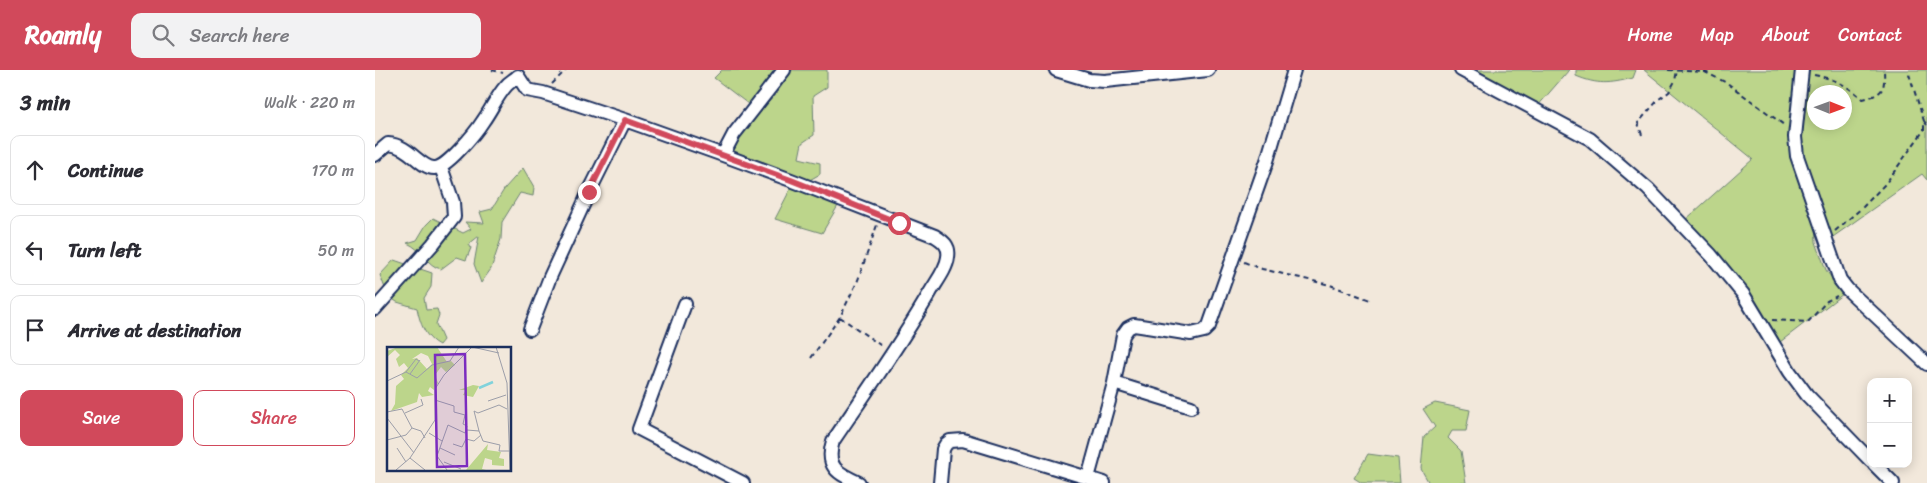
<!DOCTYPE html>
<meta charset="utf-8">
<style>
:root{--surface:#fff;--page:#f2f2f3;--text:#2b2b33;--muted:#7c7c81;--line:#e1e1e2;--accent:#d1495b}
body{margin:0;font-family:Sriracha,sans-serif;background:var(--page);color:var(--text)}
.controls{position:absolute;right:15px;bottom:15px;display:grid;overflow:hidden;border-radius:10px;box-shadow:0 2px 12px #0003}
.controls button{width:45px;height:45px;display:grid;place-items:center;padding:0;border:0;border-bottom:1px solid var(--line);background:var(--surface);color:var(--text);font:25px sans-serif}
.compass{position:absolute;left:1432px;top:15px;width:45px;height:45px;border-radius:50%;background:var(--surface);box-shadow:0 2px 12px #0003;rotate:91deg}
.stop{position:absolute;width:15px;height:15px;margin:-11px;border:4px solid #d1495b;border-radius:50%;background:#fff}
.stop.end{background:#d1495b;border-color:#fff;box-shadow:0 1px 5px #0008}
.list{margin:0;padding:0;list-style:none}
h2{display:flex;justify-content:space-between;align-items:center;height:65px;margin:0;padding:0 20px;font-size:21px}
h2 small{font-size:16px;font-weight:400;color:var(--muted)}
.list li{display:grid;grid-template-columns:32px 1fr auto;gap:15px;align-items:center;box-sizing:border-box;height:70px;margin:0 10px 10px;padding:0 10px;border:1px solid var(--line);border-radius:10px}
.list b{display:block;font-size:19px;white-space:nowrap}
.list em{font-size:16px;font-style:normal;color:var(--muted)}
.actions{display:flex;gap:10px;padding:15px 20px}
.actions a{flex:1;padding:11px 0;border:1px solid var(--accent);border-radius:10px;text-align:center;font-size:18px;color:var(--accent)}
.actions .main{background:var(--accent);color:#fff}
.icon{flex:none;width:28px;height:28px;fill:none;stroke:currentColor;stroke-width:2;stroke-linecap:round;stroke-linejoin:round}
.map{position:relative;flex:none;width:1552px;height:413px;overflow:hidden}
header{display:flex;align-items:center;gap:30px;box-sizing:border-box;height:70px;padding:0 25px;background:var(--accent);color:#fff}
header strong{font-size:24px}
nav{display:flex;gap:28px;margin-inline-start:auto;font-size:18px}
.search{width:350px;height:45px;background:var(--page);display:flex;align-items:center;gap:12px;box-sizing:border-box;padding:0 18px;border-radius:10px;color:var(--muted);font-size:19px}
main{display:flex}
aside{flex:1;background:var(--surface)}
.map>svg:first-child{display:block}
.green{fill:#bcd58b;stroke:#6c8274;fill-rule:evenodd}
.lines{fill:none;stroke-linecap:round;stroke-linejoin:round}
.minor-casing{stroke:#1b2f5e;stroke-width:16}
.path{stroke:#1b2f5e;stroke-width:2;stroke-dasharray:5 4;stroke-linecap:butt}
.minor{stroke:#fff;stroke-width:12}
.route{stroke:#d1495b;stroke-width:6}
.inset-river{fill:none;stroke:#81d2db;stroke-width:2.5}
.inset-road{fill:none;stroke:#9c9ea9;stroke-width:1}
.view{fill:#7b2cbf;fill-opacity:0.15;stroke:#7b2cbf;stroke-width:2.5}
.inset-edge{fill:none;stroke:#1b2f5e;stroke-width:2.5}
</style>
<header>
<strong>Roamly</strong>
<div class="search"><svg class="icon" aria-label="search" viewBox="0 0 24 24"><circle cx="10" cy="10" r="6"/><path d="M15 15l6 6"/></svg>Search here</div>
<nav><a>Home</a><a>Map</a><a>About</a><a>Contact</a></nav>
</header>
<main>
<aside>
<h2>3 min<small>Walk · 220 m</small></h2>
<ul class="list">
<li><svg class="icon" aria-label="ahead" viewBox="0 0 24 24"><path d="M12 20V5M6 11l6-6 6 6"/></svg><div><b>Continue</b></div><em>170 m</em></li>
<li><svg class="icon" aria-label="left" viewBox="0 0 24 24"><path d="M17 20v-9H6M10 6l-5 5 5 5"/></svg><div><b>Turn left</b></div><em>50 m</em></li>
<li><svg class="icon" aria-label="arrive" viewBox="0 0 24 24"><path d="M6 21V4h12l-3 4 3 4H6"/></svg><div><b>Arrive at destination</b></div></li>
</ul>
<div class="actions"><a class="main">Save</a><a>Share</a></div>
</aside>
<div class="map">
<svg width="1552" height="413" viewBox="0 0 1552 413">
<rect width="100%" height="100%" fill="#f2e8db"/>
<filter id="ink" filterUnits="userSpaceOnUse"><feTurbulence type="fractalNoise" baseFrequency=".02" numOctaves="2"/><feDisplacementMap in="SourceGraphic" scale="10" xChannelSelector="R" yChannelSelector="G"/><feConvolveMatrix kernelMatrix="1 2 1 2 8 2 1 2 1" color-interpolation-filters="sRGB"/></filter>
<g filter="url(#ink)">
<path class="green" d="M347,0H404L377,37L339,8Z
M417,0H452V17L438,26L439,65L427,73L424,88L445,93V104L433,111L363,85L356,79L362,68L401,24Z
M1093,0H1194L1161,38Z
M1201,0H1261L1258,8C1234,14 1223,15 1201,6Z
M1269,0H1421L1419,36L1414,57L1416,83L1440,152L1441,172L1451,200L1468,224L1405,272L1356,207L1308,152L1378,89Z
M1432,0H1552V110L1547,104L1455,169L1427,90L1425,72ZM1440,22H1470V52H1440Z
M148,98L159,117L158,126L145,123L127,152L126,169L116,199L106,213L99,194L104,166L94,174L96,178L91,190L82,187L66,199C52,196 47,179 32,173L42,170L51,155L58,148L88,163L96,159L90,152L109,153L105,142L117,139L130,118Z
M417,116L464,134L447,163L400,149Z
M19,190L57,203L56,217L49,228L51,240L62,239L64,245L61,254L68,270L64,275C50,268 45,253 42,238L22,232L13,226L5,205Z
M1060,333L1095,340L1091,361H1077L1073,368L1086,381L1091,413H1054L1046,399L1049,367L1060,357L1048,339Z
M993,384L1023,388L1025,413H987L979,408Z"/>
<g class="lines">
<g class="minor-casing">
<path id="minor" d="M681,0L714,10L730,11L833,0
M1086,0L1215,69L1273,119L1336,185L1368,224L1415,302L1432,325L1496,391
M1427,0L1420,67L1422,86L1465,210L1472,219L1552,294
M0,85L13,74C34,75 45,98 59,98C71,99 101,62 108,51C116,40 122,26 131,16C134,12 139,10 143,6L152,20L168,23L250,50L348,85L416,110L560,166C568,171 575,176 573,187C572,198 562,211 556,221C527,272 491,322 458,371C450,397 462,403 484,413
M348,85L359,64L409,0
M310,234L264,359L368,413
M0,239L58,174L79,147L78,132L66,97
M155,259L175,207L214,122L250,50
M739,313L816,337
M1499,394L1518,413
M713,408L729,413
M565,413L568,379L571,374L575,371L588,370L713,408L739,313L748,265L753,258L759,255L766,256L816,264L829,261L834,256L892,91L919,0"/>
</g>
<path class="path" d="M117,0L128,3
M1293,0L1330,2L1352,13L1409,55
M1439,5C1461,9 1471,15 1488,29C1508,24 1510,20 1509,0
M177,14L191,0
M1549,51L1552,55
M1267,65L1263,53L1284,29L1294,22L1300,11L1302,0
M1460,161L1488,137L1511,113L1549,60V51L1534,4L1535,0
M869,192L887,199L955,215L995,230
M465,247L508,277
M1397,250L1433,252L1452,231L1462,226
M436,288L465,247L483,210L502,155"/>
<use href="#minor" class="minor"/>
</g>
</g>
<g class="lines" filter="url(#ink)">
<path class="route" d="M214,122L250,50L416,110L524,153"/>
</g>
<g transform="translate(12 277)">
<rect width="124" height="124" fill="#f2e8db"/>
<path d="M11,0H50L60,15L64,14L68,18L59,25L54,20L48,28L51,36L47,43L43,40L41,44L47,48L35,50L32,46L30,55L4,64L8,57L9,39L17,32L14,28L21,21L17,16L12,20L9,12L13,8L8,3L0,10V4ZM34,6L41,9L45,17L40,22L30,11L25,12ZM86,38L92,39L86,50L76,48L79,43H72ZM101,97L100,103L114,105L112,111L117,112V119L105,118V113L98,111L95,122L99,123H79Z" fill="#bcd58b" fill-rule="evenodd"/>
<path class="inset-river" d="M92,41L106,35"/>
<path class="inset-road" d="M85,0L112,6M109,0L120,36L123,123M19,25L29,12L32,14M23,27L33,13M0,34L19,25L30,31L45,18L63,14L72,0M48,53L67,59V65L78,68L76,77L80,79L78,86L61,78L50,109L60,123M101,54L119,48M0,65L15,62L25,81L34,84L38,91M18,66L36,58L34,52M0,71L27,106M80,83L92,84L96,94L113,98L112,104H123M92,84L87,64L91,66L112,58L120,62M42,86L55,94M0,93L19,88L25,81M66,97L75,100L79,92L87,94L94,88M10,101L19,115M53,101L68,108M57,115L74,122M9,123L23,111M38,123L23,111L48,73V42L57,28L85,0"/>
<path class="view" d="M78,7L80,119L50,120L48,8Z"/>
<rect width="124" height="124" class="inset-edge"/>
</g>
</svg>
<div class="controls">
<button>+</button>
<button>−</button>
</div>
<svg class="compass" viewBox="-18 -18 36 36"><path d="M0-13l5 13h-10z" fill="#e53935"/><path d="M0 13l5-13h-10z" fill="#7c7c81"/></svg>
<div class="stop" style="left:524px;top:153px"></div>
<div class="stop end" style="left:214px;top:122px"></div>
</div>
</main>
